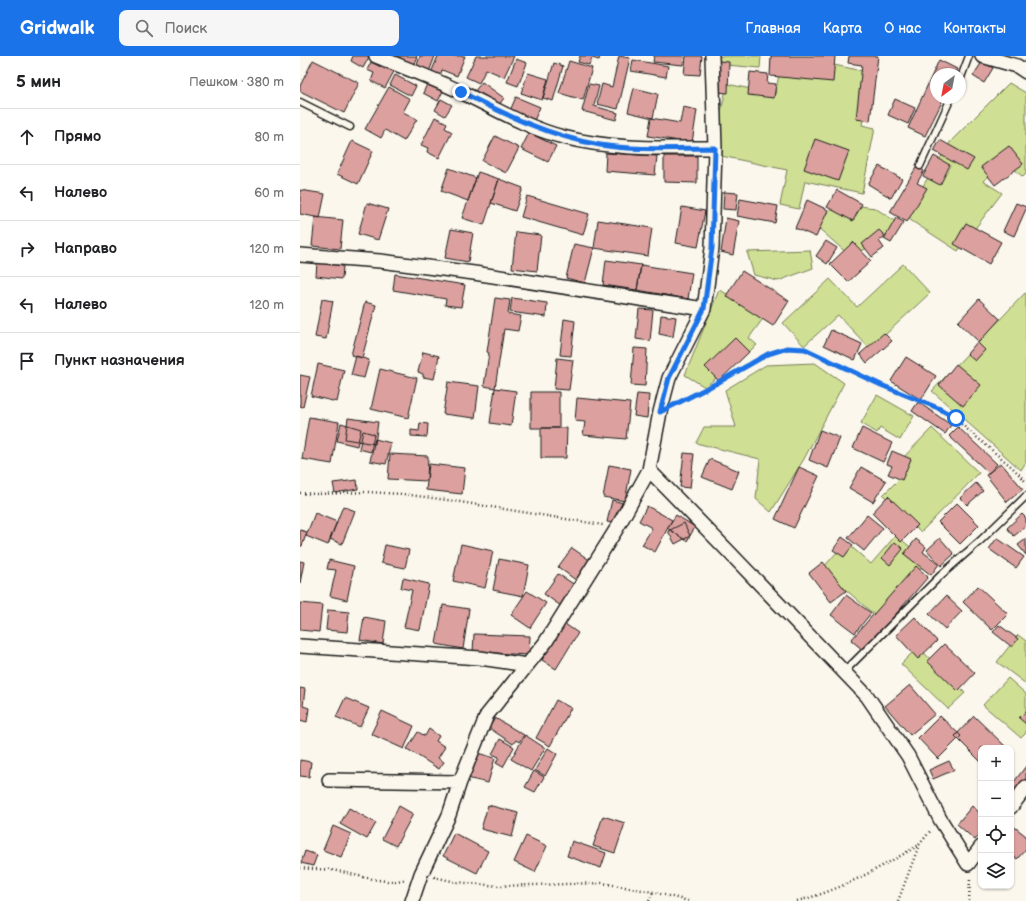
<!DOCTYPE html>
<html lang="ru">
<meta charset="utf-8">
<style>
:root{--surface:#fff;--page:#f6f6f6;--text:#202124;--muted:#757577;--line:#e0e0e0;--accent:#1a73e8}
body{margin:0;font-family:"Balsamiq Sans",sans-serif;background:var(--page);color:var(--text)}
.controls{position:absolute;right:12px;bottom:12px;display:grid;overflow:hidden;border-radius:8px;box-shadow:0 1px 3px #0004}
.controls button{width:36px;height:36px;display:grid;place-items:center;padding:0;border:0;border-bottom:1px solid var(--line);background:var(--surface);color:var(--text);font:20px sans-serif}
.compass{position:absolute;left:630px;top:12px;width:36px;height:36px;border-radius:50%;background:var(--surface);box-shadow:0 1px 3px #0004;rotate:212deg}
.stop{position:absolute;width:12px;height:12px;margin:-9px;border:3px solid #1a73e8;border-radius:50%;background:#fff}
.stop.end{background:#1a73e8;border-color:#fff;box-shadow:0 1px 4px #0008}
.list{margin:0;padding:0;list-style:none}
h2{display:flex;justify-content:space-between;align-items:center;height:52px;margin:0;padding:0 16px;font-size:17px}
h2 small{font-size:13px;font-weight:400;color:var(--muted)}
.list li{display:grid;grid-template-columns:26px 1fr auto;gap:12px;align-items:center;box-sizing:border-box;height:56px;padding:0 16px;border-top:1px solid var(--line)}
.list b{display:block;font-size:15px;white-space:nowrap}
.list em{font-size:13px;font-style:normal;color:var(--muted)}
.icon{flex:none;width:22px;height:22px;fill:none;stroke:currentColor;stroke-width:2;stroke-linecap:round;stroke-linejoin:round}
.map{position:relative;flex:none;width:726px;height:845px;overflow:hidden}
header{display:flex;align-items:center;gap:24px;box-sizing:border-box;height:56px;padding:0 20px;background:var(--accent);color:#fff}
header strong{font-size:19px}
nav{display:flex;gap:22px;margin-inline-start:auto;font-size:14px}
.search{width:280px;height:36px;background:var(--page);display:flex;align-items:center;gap:10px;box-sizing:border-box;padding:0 14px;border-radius:8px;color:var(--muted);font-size:15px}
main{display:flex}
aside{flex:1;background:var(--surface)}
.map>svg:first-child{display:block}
.green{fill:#cfdf93;stroke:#767e58}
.building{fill:#dca19f;stroke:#1c1c1c}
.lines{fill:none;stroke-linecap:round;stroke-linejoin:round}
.service-casing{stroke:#1c1c1c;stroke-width:9}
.minor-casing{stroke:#1c1c1c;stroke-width:16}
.path{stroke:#1c1c1c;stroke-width:2.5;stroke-dasharray:1 3;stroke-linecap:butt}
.service{stroke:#fbf7ec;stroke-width:6}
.minor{stroke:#fbf7ec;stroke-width:13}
.route{stroke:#1a73e8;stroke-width:5}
</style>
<header>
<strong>Gridwalk</strong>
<div class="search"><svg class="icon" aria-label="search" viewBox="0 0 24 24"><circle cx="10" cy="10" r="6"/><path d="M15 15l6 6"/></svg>Поиск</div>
<nav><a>Главная</a><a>Карта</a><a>О нас</a><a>Контакты</a></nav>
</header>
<main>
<aside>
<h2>5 мин<small>Пешком · 380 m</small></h2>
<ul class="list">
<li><svg class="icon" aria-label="ahead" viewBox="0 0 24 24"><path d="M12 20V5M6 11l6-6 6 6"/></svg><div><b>Прямо</b></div><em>80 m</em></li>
<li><svg class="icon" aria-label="left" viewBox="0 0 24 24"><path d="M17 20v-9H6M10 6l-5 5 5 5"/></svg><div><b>Налево</b></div><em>60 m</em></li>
<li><svg class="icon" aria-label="right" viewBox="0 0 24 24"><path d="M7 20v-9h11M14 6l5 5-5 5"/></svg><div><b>Направо</b></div><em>120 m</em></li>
<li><svg class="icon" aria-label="left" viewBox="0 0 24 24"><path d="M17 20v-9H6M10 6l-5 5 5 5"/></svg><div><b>Налево</b></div><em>120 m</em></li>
<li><svg class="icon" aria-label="arrive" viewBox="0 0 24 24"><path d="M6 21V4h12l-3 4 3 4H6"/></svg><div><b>Пункт назначения</b></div></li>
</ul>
</aside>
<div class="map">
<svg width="726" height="845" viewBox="0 0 726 845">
<rect width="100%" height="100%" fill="#fbf7ec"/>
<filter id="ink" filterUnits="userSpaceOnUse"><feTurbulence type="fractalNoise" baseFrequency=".025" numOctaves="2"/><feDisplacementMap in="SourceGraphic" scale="8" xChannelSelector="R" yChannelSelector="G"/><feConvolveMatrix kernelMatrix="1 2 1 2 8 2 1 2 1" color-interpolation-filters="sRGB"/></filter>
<g filter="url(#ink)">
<path class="green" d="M415,0H461L460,12L415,8Z
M483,0H490L573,17L562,69L575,72L562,137L505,125L499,153L480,149L487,114L412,98L427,28L475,38Z
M709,27L726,37V118L723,121L706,106L683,125L702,137L658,195L604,160L651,85Z
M537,147L575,152L598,167L574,189L550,200L515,169Z
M510,194L513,212L478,225L454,219L447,196Z
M603,208L630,237L570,293L538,259L504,290L483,267L530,223L557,251Z
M419,234L467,257L449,282L457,289L405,331L385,319Z
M725,237L726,238V406L721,414L632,335Z
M515,307L544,327L504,403L471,456L456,443L460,403L396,387L404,371H436L425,334L466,309Z
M577,339L614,360L600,384L580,372L577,377L561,367Z
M632,372L679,417L621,476L583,439L607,415L598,407Z
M596,479L627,505L578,562L522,513L546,486L571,508Z
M718,579L726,585V628L697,606Z
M618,591L665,637L648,653L601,608Z
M708,622L726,638V677L721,682L683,649Z"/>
<path class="building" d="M53,0H67L69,1L63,12L51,5Z
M90,0H117L113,10Z
M120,0H135L129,16L116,12Z
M138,0H165L157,20L142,14L140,20L131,17Z
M176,0H214L204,21L186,13L179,27L166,21Z
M280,0H300L299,4L292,2L289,9L278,6Z
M319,0L330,2L318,53L297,48L302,28L312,31Z
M354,0H384L383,9L353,6Z
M386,0H402L400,19L384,18Z
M471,0H535L533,26L470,20Z
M549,0H578L570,65L556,63L562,9L548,7Z
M216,3L227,7L218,30L207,26Z
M13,4L59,27L44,57L0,35V30Z
M333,4L368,10L366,21L331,15Z
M639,4L657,13L655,18H636V42H644L625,80L608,72Z
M269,5L292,12L283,44L259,37Z
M419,5L429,6L428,37L417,36Z
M71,6L85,13L89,6L97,10L85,32L71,25L74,17L67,14Z
M682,6L693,12L684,27L673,20Z
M254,7L263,10L253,45L243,42Z
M450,16L468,18L467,27L476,28L474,42L448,39Z
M228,17L248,23L242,44L221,37Z
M95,19L116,30L111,40L90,29Z
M128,26L144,33L138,45L123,37Z
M182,26L204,42L196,53L174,36Z
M289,28L299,30L294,50L318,57L316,64L282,55Z
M89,31L110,43L103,56L117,63L104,85L85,74L81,82L65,73Z
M334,32L358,38L353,62L328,56Z
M216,41L240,51L233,67L209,57Z
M141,43L152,49L145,60L135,54Z
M595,43L615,52L608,68L588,59Z
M383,51L397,54L392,87L348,80L351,62L380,67Z
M135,61L147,67L145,72L152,76L139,102L127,96L128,92L121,89Z
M229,77L256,90L248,106L221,93Z
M195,80L219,92L206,117L182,105Z
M515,83L549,95L538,125L504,113Z
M640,84L674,103L667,114L634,95Z
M52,85L73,95L58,128L37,118Z
M709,90L723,108L695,129L681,111Z
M306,97L357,100L355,119L305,115Z
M364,100H397V127L364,126Z
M634,100L650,109L640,129L623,120Z
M579,110L602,123L591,142L568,128Z
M617,110L624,115L617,127L627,132L607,166L590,156Z
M149,112L176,122L168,145L141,135Z
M178,116L199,123L184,169L162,162Z
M199,123L223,132L215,155L191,147Z
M0,134L25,138L20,162L0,158Z
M537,134L562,148L553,165L527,151Z
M424,136L438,137L436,154L423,153Z
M227,140L289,158L283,179L221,161Z
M440,143L478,150L475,167L437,160Z
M507,144L528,154L516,181L495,172Z
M67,147L88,153L78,184L58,178Z
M716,147L726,151V153L714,180L703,175Z
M382,151L405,155L398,191L376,187Z
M15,161L43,164L40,193L12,190Z
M426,162L439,165L433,199L421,196Z
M596,162L604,166L591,187L584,183Z
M298,164L352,172L348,200L294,192Z
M666,167L701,186L689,208L654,188Z
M151,173L173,177L168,206L145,202Z
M579,174L585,180L579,185L584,192L572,201L562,188Z
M216,176L241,179L237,215L212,212Z
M526,185L537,192L527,208L516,200Z
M553,186L571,205L548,226L530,208Z
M274,188L294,192L285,227L266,222Z
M306,204L341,209L337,234L303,229Z
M17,206L43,210L42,223L16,220Z
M341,209L392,217L388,243L337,234Z
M442,215L489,245L473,270L426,240Z
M95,218L165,229L161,251L145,249L146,243L93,234Z
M195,242L210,244L208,258L221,260L218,275L204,273L195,332L184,330L189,297L187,296Z
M212,242L247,247L246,261L210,256Z
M22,243L33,245L26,283L15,281Z
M679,243L700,263L679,286L658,266Z
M65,246L76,249L62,302L51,299Z
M339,253L353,254L350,285L336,283Z
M361,259L376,261L373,281L359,278Z
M264,263L275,265L271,300L260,299Z
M531,274L562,288L555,304L524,289Z
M584,277L592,285L567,307L560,298Z
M435,282L449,296L419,325L405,311Z
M677,286L685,294L675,305L667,298Z
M334,292L347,293L345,330L331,329Z
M123,296L139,300L134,323L123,321V318L118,316Z
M56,300L69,304L64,322L51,319Z
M606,301L636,320L621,344L591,325Z
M257,302L273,304L269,334L254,333Z
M18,308L44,314L37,346L11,340Z
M656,308L681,329L663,350L639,329Z
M80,313L117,322L108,362L71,353Z
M0,319L10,321L3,351L0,350Z
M148,326L179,330L175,362L143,358Z
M195,332L216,335L211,370L190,367Z
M231,336H259V372H231Z
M337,338L349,339L347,362L334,360Z
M277,342L330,347L326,383L283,379L285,366L275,365Z
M618,346L651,369L645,378L612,355Z
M9,361L39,366L32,408L2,403Z
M48,362L78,366L75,388L45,383Z
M41,367L61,373L57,390L37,385Z
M120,367L128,368L127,381L111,380V374L119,375Z
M658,371L697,408L689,417L649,380Z
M241,372H267L266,402H241Z
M562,372L592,387L583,406L553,392Z
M520,374L540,382L528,412L509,404Z
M63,375L74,378L71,396L59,393Z
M75,383L91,387L86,408L70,405Z
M592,395L611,403L602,424L588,418L592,410L587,408Z
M384,397L394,398L390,432L380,431Z
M90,398L128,400L127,425L88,423Z
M410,403L439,415L432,433L402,421Z
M701,407L723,433L707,446L686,419Z
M129,408L165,412L162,438L126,434Z
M309,409L331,413L325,445L303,441Z
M499,411L519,420L494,472L475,463Z
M561,411L586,425L573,446L549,432Z
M57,424L58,433L35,437L33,427Z
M676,427L683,435L667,449L660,442Z
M588,440L618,469L601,486L572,457Z
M312,444L323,447L318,468L307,466Z
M657,447L679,469L660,488L638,466Z
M43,450L55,455L42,488L30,483Z
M347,450L372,464L355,496L342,489L352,472L339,465Z
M15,457L37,466L28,489L6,480Z
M722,458L726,462V470L714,480L707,472Z
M376,459L395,471L387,485L367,472Z
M567,459L583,472L564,495L548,482Z
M384,467L390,480L375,488L368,475Z
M0,474L7,476L2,490H0Z
M542,481L553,489L544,501L533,494Z
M640,482L654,498L641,510L627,494Z
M697,482L724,501L716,512L689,493Z
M616,483L626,491L623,496L639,508L631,519L604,498Z
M726,483V499L718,489Z
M595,486L603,493L590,509L582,502Z
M161,488L193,495L185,532L153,525Z
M85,489L109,494L105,512L81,507Z
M272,492L291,505L277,525L258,511Z
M199,503L229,509L223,540L193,534Z
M29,504L54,510L47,544L30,540L36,514L27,513Z
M0,505L4,506L0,527Z
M523,506L546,535L531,546L509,517Z
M616,510L628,521L564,595L551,584Z
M258,518L275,529L261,550L244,538Z
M103,522L129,528L120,574L104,571L112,534L101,532Z
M678,530L708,558L692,574L663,546Z
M227,535L246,547L230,572L211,559Z
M546,539L571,557L555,577L531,559Z
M646,540L662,555L645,573L629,558Z
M0,547L22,549L19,576L0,574Z
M143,549L169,553L163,593L136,588Z
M28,554L49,556L47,576L26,574Z
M64,561L86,565L83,588L60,584Z
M615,561L637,585L618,603L596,579Z
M265,568L278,577L256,613L242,604Z
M699,569L718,583L712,591L693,576Z
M174,578L230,580L229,599L173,596Z
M644,588L675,617L658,635L627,605Z
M610,629L635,658L610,679L585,650Z
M0,632L5,633L3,650L9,652L7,666L0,664Z
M45,642L69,652L60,671L36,661Z
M256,644L271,652L250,690L236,682Z
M82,655L114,670L104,693L71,678Z
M726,655V668L719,662Z
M640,660L661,680L638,703L618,682Z
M674,660L705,690L703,692H681V706L655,680Z
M195,662L224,679L219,686L216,684L213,688L189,672Z
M129,673L139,680L136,685L145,691L138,702L144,706L139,713L107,693L118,676L125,680Z
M225,679L245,692L231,715L211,703Z
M200,683L214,691L203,711L196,707L199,701L192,698Z
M248,692L257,698L245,720L235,714Z
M174,696L195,702L188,727L167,722Z
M0,704L11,706L9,721L0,720Z
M649,705L654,714L633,723L629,714Z
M726,710V726L718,736L711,730Z
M234,715L244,721L235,736L225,731Z
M188,749L218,757L212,781L181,773Z
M99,750L113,758L96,790L82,783Z
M672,750L681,758V777L675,784L657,768Z
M49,752L76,767L67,783L40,768Z
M303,760L325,767L315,797L293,790Z
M712,769L726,780V793L717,803L711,798V770Z
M33,770L51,778L41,801L23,794Z
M154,777L188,795L177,817L143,800Z
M226,780L247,790L235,816L214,806Z
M272,785L306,797L301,812L267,800Z
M5,795L17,799L13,810L1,807Z"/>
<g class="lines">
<g class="service-casing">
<path id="service" d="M660,24L669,0
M0,46L50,71
M620,110L651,42
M544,616L640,520L681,484L726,440"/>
</g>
<g class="minor-casing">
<path id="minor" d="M76,0C105,12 135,23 163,37C196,53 228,72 263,81C313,94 364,92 415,92
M412,0L415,92L412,192L404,253L369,322L360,356L349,414L430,497L567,640L608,700L640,763L668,808L681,791
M682,0L717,10L726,16
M0,199L80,205L174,217L404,253
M0,590L180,602L227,609
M29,724L160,726
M711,751L726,731
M112,845L121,818L149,759L160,726L187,659L245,587L317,472L349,414"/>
</g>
<path class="path" d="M377,348L417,327L468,298L487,292L505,293L581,329L614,343L626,346L648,357L713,412L726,426
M0,437L17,438L67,436L103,438L154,445L303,469
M0,812C10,813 21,813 31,814C53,817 85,830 106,823
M134,821L156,826L199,830L302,827L353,836L388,845
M349,845L353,836
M497,845C540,835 581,811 619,789
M598,845L619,789L631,774
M669,845L670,822"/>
<use href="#service" class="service"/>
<use href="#minor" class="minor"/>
</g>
</g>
<g class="lines" filter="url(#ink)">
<path class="route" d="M161,36C206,59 249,80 300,89C337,95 377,92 415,92L412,192L404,253L369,322L360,356L417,327L468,298L487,292L505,293L581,329L638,352L656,362"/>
</g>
</svg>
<div class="controls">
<button>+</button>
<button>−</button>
<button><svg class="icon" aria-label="locate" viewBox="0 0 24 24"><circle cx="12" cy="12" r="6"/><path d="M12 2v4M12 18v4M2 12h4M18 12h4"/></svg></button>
<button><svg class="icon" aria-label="layers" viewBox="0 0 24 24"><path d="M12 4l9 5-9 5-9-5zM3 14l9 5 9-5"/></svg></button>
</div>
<svg class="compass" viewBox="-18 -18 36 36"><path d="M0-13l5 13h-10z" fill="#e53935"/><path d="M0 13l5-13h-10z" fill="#757577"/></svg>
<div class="stop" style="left:656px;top:362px"></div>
<div class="stop end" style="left:161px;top:36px"></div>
</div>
</main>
